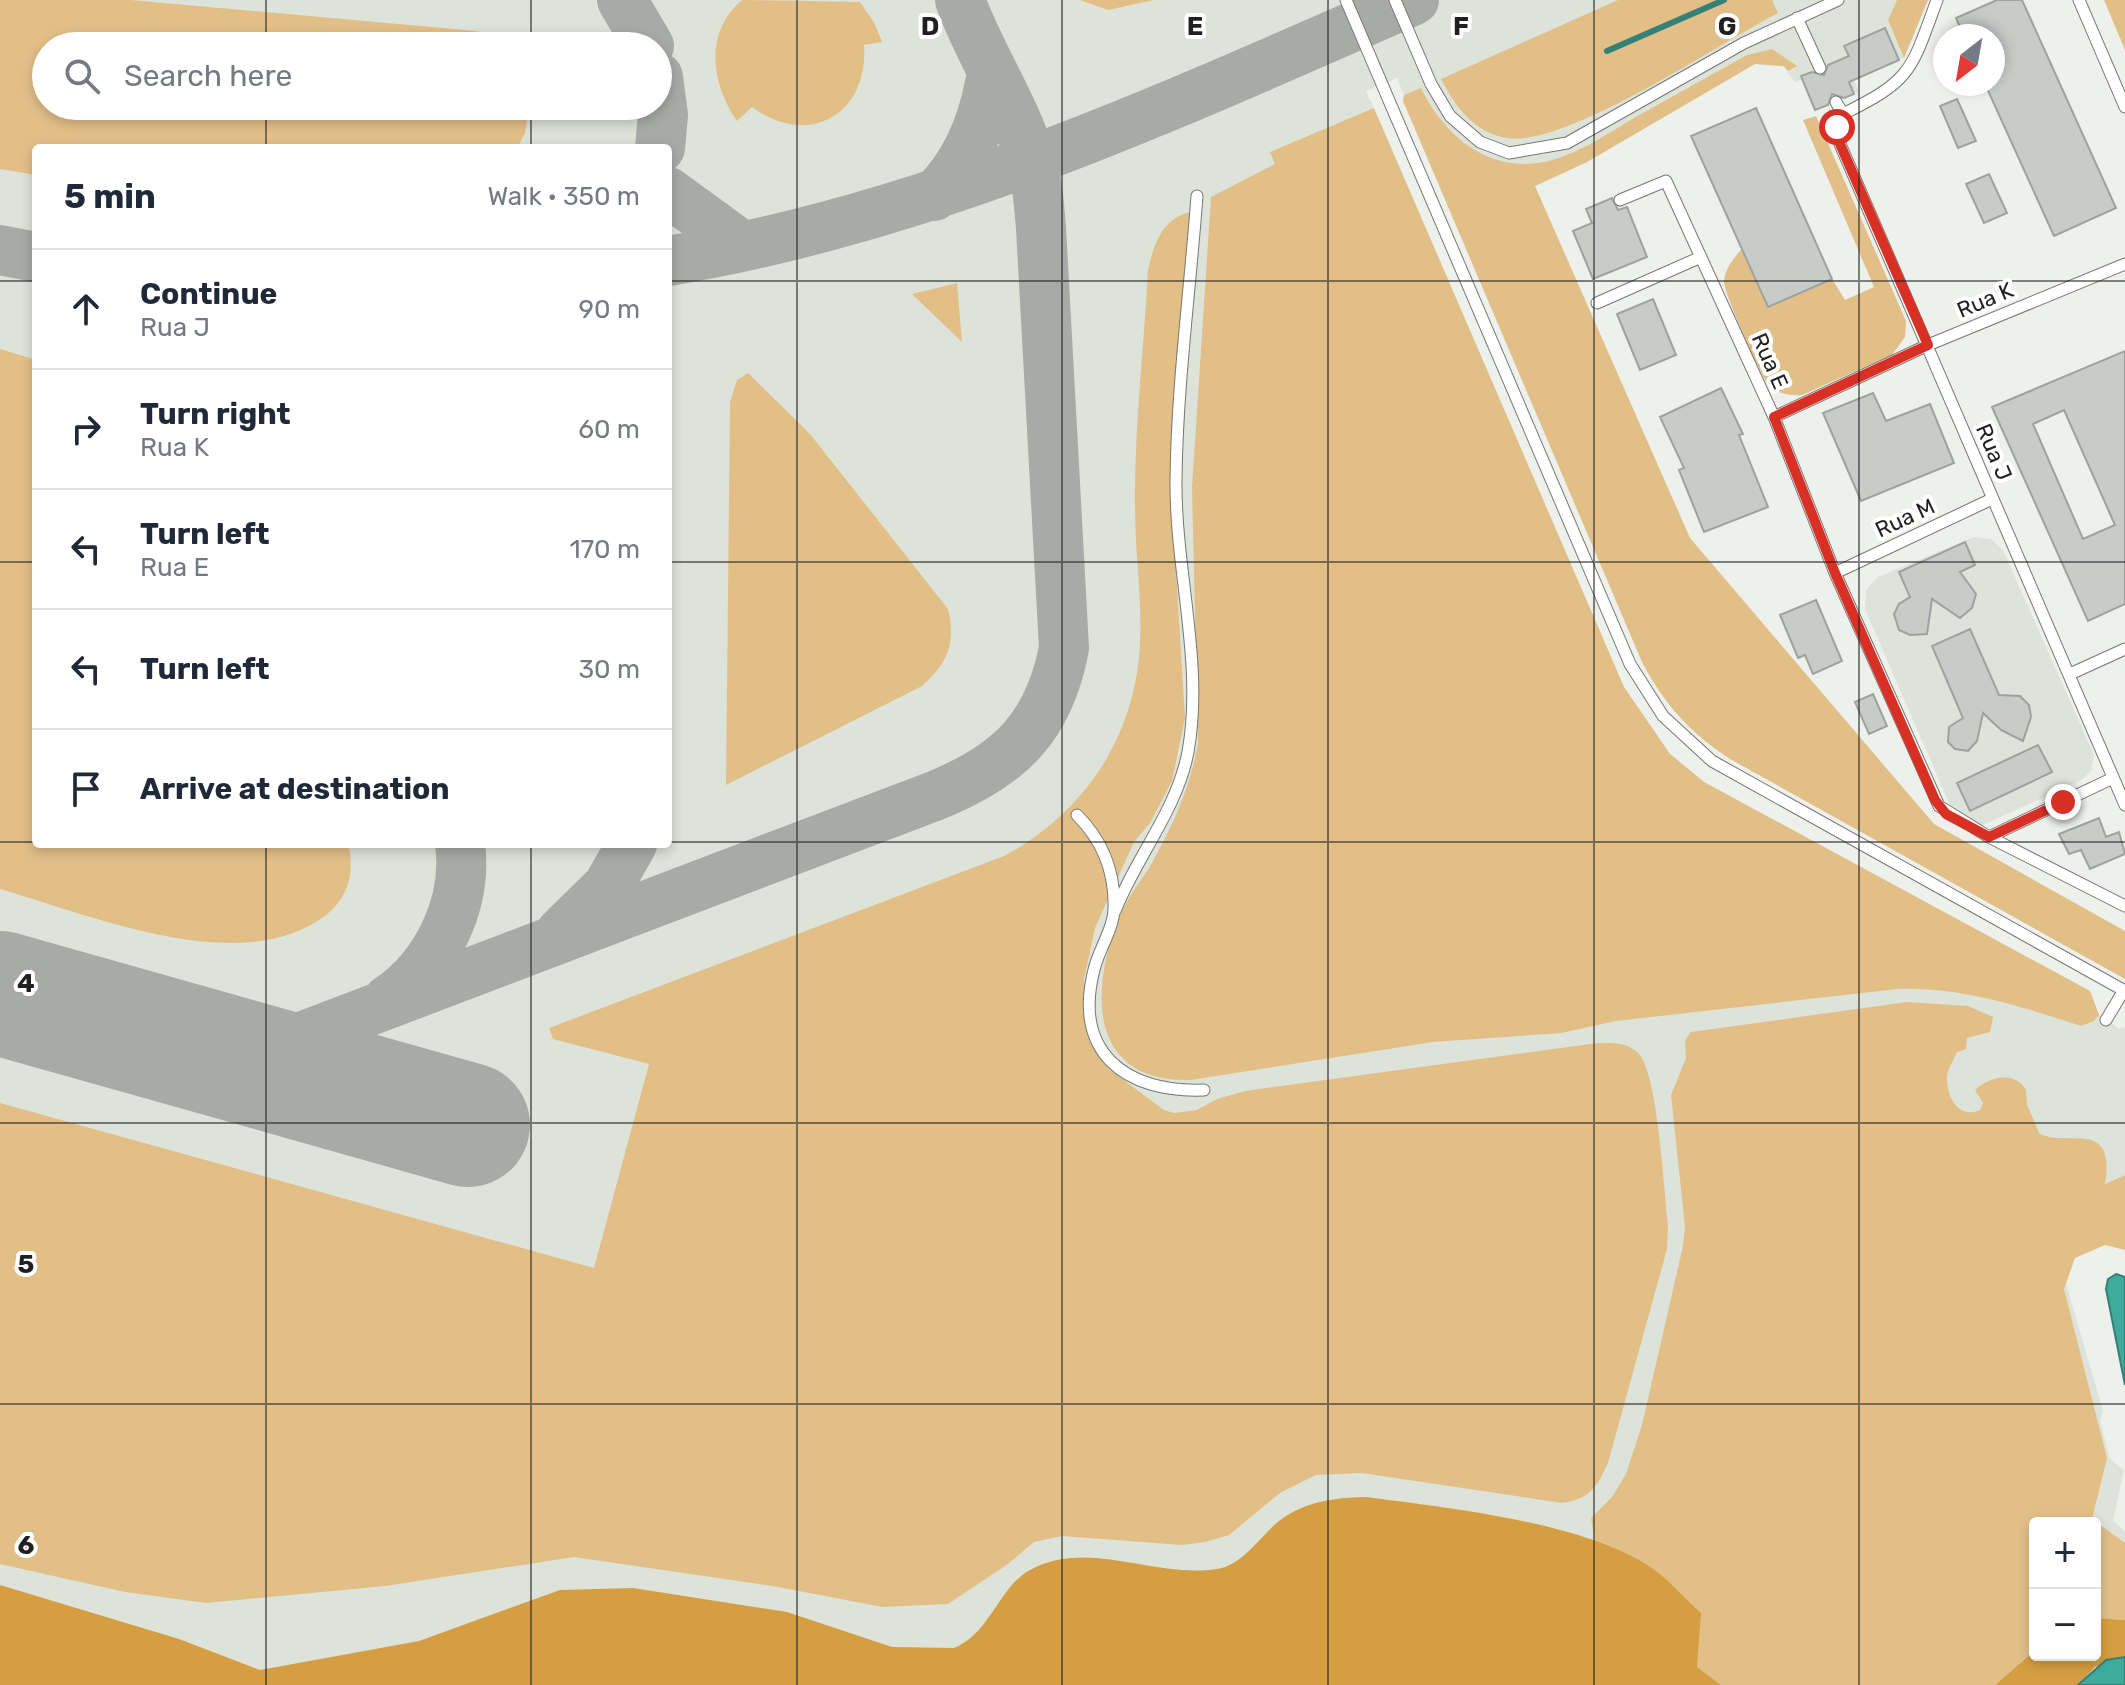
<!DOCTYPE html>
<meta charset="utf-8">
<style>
:root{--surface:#fff;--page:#f2f2f3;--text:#1f2937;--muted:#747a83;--line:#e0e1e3}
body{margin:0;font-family:Rubik,sans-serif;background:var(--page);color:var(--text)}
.controls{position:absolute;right:24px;bottom:24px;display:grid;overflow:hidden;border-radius:8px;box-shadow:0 4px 12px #0003}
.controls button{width:72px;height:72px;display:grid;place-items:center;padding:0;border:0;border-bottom:2px solid var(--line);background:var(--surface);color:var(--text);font:40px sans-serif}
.compass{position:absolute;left:1933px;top:24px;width:72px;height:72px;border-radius:50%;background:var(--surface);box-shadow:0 4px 12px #0003;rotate:211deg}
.stop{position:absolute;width:24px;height:24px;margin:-18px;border:6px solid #d93025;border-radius:50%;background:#fff}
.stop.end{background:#d93025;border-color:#fff;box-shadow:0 2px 8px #0008}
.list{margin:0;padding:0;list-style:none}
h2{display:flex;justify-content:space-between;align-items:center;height:104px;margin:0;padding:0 32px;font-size:34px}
h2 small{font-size:26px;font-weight:400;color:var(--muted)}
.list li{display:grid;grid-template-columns:52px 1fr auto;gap:24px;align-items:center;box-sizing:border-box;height:120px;padding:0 32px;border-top:2px solid var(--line)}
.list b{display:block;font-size:30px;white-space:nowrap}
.list p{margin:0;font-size:26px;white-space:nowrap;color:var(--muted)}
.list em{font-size:26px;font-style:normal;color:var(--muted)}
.icon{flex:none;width:44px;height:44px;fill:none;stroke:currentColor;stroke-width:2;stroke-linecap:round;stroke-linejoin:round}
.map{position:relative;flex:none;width:2125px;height:1685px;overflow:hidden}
.search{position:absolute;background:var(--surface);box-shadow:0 4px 12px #0003;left:32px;top:32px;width:640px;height:88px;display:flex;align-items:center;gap:20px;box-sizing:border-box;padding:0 28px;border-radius:44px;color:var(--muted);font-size:30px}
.panel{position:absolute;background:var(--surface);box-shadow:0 4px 12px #0003;left:32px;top:144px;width:640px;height:704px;border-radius:8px}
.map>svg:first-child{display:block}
.built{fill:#dde3d8;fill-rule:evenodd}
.green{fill:#e3bf88}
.forest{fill:#d69e42}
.water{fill:#3eab9d;stroke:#358177;stroke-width:2}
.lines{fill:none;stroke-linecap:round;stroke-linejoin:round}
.stream{stroke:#358177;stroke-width:6}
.taxiway{stroke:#a8aaa6;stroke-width:50}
.runway{stroke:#a8aaa6;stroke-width:124}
.building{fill:#c7ccc9;stroke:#9ea29f;stroke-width:2;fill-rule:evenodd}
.service-casing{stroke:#757773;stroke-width:13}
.service{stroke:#fff;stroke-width:11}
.route{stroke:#d93025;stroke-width:10}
.grid{fill:none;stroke:#1f201f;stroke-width:2;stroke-opacity:0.55}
.labels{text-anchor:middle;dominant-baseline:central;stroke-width:8;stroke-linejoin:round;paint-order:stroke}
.street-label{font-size:22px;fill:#1f201f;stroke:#fff}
.grid-label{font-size:26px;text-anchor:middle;font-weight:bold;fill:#1f201f;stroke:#fff;stroke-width:8;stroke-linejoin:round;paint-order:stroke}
</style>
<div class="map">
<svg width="2125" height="1685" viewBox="0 0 2125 1685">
<rect width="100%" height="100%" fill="#edf0eb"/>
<path class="built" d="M0,0H1911L1889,20L1904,58L1854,80L1859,92L1815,110L1802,80L1795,82L1784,67L1755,64L1587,162L1540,184L1461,154L1406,100L1397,78L1366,91L1624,687L1670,754L1704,782L2090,991L2099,1015L2120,1029L2125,1027V1175L2045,1211L2103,1411L2100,1421L2110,1459L2124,1470L2113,1521L2125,1531V1620L2095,1618V1523H2035V1650L1995,1685H0ZM46,46H658V106H46ZM36,148H668V844H36Z
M1974,537L1991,539L2003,550L2094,755L2091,771L2080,781L1978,827L1952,810L1865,609L1866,590L1878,577Z"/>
<path class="green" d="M0,0H131L476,31L513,46H46V106H529L525,133L517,148H36V175L0,169Z
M742,0L860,2L875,24L882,42L864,45C869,114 809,149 752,107L737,121C711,84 704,32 742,0Z
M1080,0H1154L1108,10Z
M1618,0H1772L1778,13C1720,43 1565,148 1507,138C1473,132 1456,107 1441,79Z
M1897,0H1928L1904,58L1888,20Z
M2104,0H2125V50Z
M1772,49L1797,66L1788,71L1784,66L1755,64L1587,162L1535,186L1690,538L1934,824L2125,931V979L1730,759C1690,733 1664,704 1642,662L1403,101L1404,95L1421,88C1448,144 1501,181 1564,156C1589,147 1612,131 1634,118C1672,97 1709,76 1747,55Z
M1374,108L1624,687L1670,754L1704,782L2090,991L2099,1015L2094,1021L2081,1026C2019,1006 1963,987 1898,989L1616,1021L1561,1033L1433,1042L1191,1080C1090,1083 1089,994 1118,920C1125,901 1138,885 1149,868C1171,830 1191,786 1198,743L1192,487L1211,197L1275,164L1270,152Z
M1816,116L1906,321L1905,337L1892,355L1802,395C1789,396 1777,394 1768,384C1760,374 1723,291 1724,281C1725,269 1734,257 1742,249L1768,307L1832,279L1845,300L1874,287L1803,120Z
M1190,212L1170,473L1185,718L1172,781L1150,823L1134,842L1095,928L1084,979V1011L1097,1053L1110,1070L1164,1110L1174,1113L1197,1110L1217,1099L1245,1091L1598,1043C1613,1043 1628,1042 1639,1054C1658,1076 1664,1191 1668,1225L1667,1249L1608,1463C1596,1488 1590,1499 1562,1503L1362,1473L1316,1475L1280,1493L1229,1535L1205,1542L1182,1545L1062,1536L1034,1542L1008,1564L948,1604L882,1607L773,1586L574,1557L385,1586L206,1603L125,1592L0,1564V1103L594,1268L649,1064L553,1039L549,1028L1004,856C1085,813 1137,734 1140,641C1142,597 1135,552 1135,507C1134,429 1144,349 1148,270C1154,245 1161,219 1190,212Z
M957,283L962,342L912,294Z
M0,349L36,360V844H348C355,871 349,897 326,915C242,980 91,915 0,889Z
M748,373L810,434L948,609C956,643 948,663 922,686L726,785L730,402L737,380Z
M1907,1002L1968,1006L1993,1017L1990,1032L1967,1038L1966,1049L1957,1052C1954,1059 1948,1068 1947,1076C1946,1096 1958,1120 1980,1110L1983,1103L1975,1090C1988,1077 2015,1070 2026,1090L2027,1104L2039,1133C2066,1149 2116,1116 2105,1184L2125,1175V1250L2105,1245L2075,1258L2064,1289L2107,1458L2092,1519L2125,1543V1620L2095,1618V1523H2035V1650L1995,1685H1721L1697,1667L1655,1570L1595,1542L1591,1518L1612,1497L1626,1474L1642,1425L1683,1246L1685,1227L1671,1095L1686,1058L1685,1040L1691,1032Z"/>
<path class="forest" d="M1366,1497C1448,1508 1589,1522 1656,1571C1672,1583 1686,1600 1701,1613L1697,1667L1721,1685H0V1585L179,1639L260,1670L419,1641L560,1590L633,1588L787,1612L892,1647L954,1648C989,1635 999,1587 1030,1570C1088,1538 1155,1579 1217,1569C1243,1565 1260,1536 1279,1521C1305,1501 1334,1498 1366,1497Z
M2095,1618L2125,1620V1657L2095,1667L2078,1685H1995L2035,1650V1655H2095Z"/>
<path class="water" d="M2116,1274L2125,1277V1385L2106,1289L2108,1279Z
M2125,1657V1685H2078L2106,1660Z"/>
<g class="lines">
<path class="stream" d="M1607,51L1724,0"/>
<path class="taxiway" d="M622,0L649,46
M658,77L663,115L660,148
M668,192L742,246
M934,196C966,165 982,126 990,83
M0,250L36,257
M668,261C933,217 1170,106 1414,0
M561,932L608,886L632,844
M388,1000C437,967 468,903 460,844
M44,1005L224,1049L280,1045L937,795C1010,765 1049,727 1064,648L1041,228C1039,206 1038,182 1031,160C1014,104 980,55 960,0"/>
<path class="runway" d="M0,993L468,1125"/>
</g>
<path class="building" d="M1997,0H2022L2116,208L2054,236L1985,84H1993V36H1964L1956,18Z
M1885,28L1899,60L1849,82L1854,94L1844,98L1832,94L1828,105L1815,110L1801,76L1812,72L1824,75L1828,65L1849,56L1844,46Z
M1957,99L1976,141L1958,148L1940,106Z
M1756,108L1832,279L1768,307L1691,136Z
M1989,174L2007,213L1984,223L1966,184Z
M1612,198L1618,210L1627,207L1647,257L1593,279L1573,231L1592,223L1586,209Z
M1653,299L1676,355L1640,370L1617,314Z
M2125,351V604L2088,621L1992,407ZM2064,410L2115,525L2083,539L2033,424Z
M1721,388L1743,434L1739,435L1768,507L1704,532L1679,470L1684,468L1660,417Z
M1873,393L1886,421L1930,404L1954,463L1861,501L1823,413Z
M1965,542L1975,565L1960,572L1976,594L1972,608L1960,618L1932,599L1927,634L1910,635L1899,630L1894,614L1899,604L1910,597L1899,572Z
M1816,600L1842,661L1813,674L1805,655L1798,658L1780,615Z
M1970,629L1999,695L2020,696L2029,705L2031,717L2023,741L2001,730L1983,713L1977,741L1968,751L1955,749L1948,742L1949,727L1963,718L1932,646Z
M1873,694L1887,726L1869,734L1855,702Z
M2038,745L2052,772L1970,811L1957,783Z
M2099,818L2106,837L2119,832L2125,854L2090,869L2081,850L2069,854L2059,834Z"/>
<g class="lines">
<g class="service-casing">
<path id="service" d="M1346,0L1630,664L1663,716L1712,761L2125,991
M1395,0L1431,84L1450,116L1480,142L1509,153L1567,143L1744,43L1838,0
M2079,0L2125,107
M1797,18L1820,68
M1836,102L1843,114
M1843,114L1837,127L1840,144L2125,805
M1843,114C1912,80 1911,71 1937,0
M1620,200L1666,181L1774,417L1835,573L1939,806L1989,837L2125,906
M1597,303L1701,257
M1774,417L1928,345L2125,264
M1835,573L1992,499
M2070,674L2125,649
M1077,815C1102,840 1115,872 1114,908C1114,927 1100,948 1095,966C1071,1052 1125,1093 1204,1090
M1989,837L2113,778
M1115,911C1136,857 1177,810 1188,752C1204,663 1175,570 1176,480C1177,386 1190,291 1197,196
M2106,1020L2124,990"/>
</g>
<use href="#service" class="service"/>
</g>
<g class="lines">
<path class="route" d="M1837,127L1840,144L1928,345L1774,417L1835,573L1935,800L1946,814L1989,837L2063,802"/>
</g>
<path class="grid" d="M266,0V46M531,0V46M797,0V1685M1062,0V1685M1328,0V1685M1594,0V1685M1859,0V1685M266,106V148M531,106V148M0,281H36M668,281H2125M0,562H36M668,562H2125M0,842H36M668,842H2125M266,844V1685M531,844V1685M0,1123H2125M0,1404H2125"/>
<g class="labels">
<g class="street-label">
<text transform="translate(1985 300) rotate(-23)">Rua K</text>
<text transform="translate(1770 361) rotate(66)">Rua E</text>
<text transform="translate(1994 452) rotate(67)">Rua J</text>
<text transform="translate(1905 518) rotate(-25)">Rua M</text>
</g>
</g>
<g class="grid-label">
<text x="930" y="35">D</text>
<text x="1195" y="35">E</text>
<text x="1461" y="35">F</text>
<text x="1727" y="35">G</text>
<text x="26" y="992">4</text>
<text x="26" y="1273">5</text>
<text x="26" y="1554">6</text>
</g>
</svg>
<div class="controls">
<button>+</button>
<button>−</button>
</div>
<svg class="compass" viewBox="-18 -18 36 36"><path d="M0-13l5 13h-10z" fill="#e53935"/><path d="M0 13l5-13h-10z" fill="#747a83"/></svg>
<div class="stop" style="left:1837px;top:127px"></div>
<div class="stop end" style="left:2063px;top:802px"></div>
<div class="search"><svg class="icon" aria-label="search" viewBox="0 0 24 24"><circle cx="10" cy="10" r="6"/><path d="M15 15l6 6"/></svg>Search here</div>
<section class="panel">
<h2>5 min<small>Walk · 350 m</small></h2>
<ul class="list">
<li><svg class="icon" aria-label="ahead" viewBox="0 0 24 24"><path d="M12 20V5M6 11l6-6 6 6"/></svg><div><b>Continue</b><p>Rua J</p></div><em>90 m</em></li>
<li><svg class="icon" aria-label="right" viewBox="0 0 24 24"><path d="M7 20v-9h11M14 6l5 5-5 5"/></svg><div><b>Turn right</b><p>Rua K</p></div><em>60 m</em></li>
<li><svg class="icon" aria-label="left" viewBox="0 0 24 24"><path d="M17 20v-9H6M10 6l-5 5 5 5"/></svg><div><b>Turn left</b><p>Rua E</p></div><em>170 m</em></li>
<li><svg class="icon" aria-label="left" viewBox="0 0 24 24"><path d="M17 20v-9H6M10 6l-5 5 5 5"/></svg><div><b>Turn left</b></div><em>30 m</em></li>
<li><svg class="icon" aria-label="arrive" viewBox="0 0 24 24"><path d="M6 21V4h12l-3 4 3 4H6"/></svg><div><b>Arrive at destination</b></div></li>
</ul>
</section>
</div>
